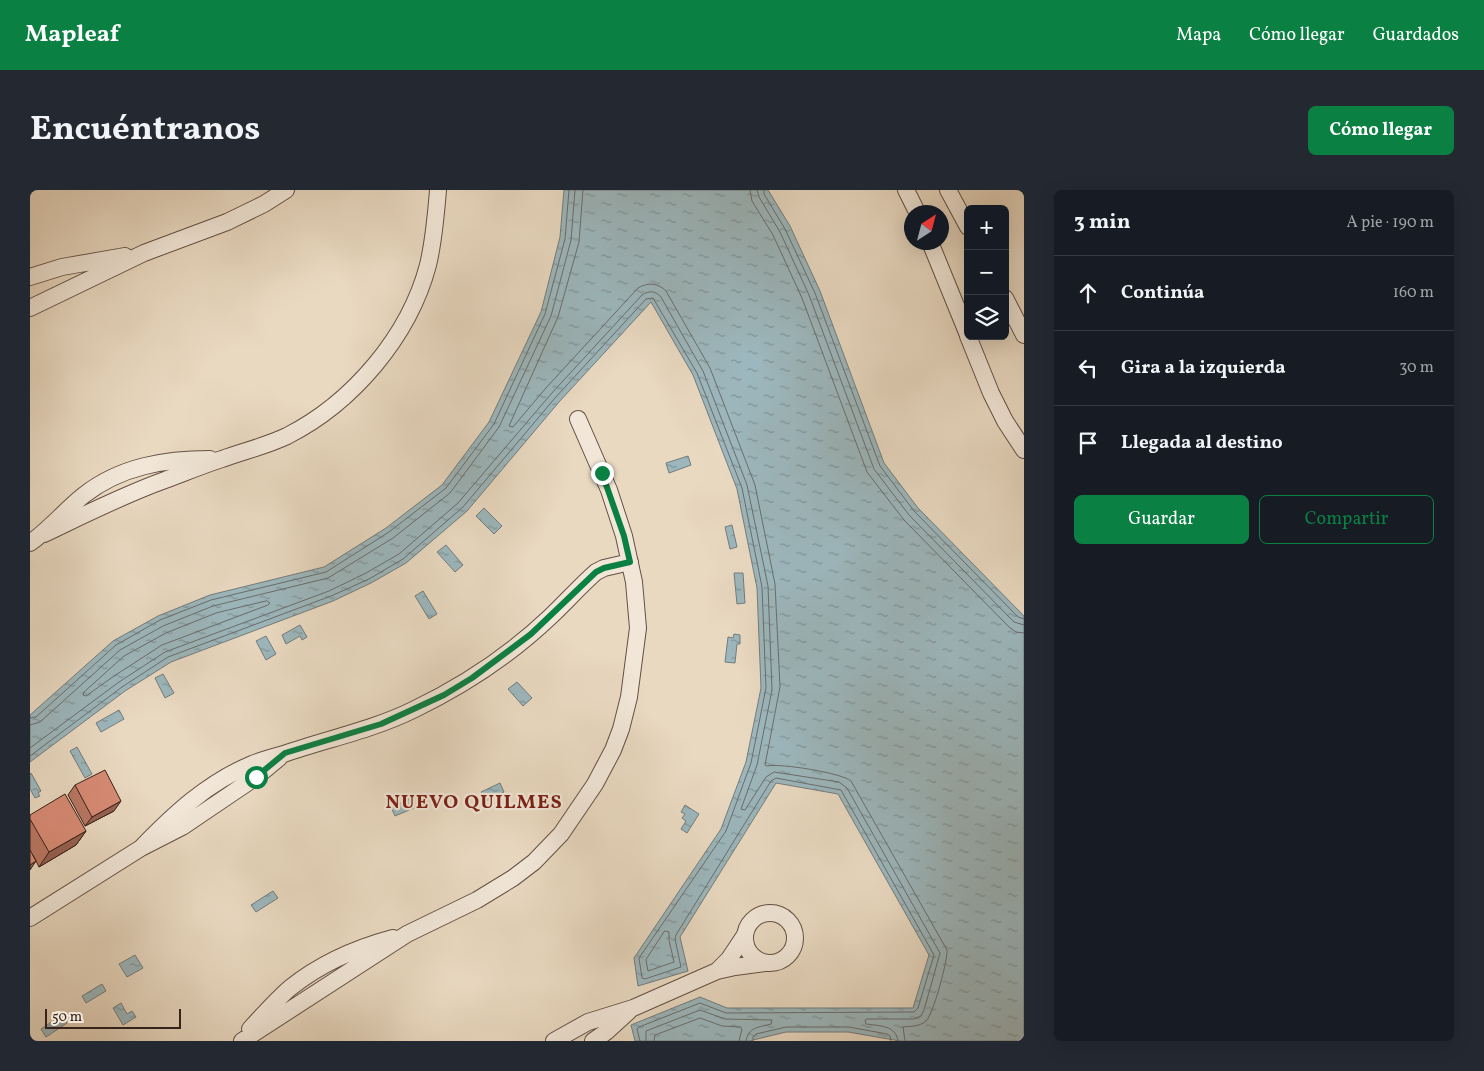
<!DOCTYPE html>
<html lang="es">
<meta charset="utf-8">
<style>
:root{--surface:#171b24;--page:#242831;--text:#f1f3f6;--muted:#9ea1a6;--line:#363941;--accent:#0b8043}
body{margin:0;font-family:Vollkorn,serif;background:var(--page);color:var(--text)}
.controls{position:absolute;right:15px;top:15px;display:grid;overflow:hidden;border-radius:8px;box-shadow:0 5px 20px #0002}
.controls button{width:45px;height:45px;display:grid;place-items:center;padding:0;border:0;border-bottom:1px solid var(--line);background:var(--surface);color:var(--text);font:25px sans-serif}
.compass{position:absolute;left:874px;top:15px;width:45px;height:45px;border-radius:50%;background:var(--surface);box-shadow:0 5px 20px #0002;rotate:36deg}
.scale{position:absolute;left:15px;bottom:12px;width:136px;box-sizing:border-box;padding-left:5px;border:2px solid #37231a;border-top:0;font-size:14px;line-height:18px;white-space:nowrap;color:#37231a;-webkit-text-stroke:4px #f1e6d7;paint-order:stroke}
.stop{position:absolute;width:15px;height:15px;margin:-11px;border:4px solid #0b8043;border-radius:50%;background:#fff}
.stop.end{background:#0b8043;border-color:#fff;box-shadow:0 1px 5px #0008}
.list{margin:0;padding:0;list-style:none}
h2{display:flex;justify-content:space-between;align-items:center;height:65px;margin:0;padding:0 20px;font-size:21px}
h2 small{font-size:16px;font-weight:400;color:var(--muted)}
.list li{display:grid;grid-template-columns:32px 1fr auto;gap:15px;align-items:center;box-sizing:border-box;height:75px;padding:0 20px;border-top:1px solid var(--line)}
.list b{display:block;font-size:19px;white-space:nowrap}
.list em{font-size:16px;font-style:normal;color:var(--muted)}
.actions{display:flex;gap:10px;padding:15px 20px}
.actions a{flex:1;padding:11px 0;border:1px solid var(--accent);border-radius:8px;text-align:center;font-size:18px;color:var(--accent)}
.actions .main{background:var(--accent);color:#fff}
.icon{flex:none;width:28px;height:28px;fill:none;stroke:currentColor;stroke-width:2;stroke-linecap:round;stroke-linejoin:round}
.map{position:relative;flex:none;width:994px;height:851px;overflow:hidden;border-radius:8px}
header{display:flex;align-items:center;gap:30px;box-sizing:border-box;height:70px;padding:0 25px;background:var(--accent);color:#fff}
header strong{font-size:24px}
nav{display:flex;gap:28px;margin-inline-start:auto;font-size:18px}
.intro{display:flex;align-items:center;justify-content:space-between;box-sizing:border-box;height:120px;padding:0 30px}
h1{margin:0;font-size:35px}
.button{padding:12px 22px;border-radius:8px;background:var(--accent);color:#fff;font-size:18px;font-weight:700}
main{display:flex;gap:30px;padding:0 30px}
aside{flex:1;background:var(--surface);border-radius:8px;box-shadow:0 5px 20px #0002}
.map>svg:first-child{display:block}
.water{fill:url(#water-ripples);stroke:#747c7c}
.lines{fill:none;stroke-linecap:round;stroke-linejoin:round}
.shore{stroke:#6a6d6c;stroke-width:1}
.minor-casing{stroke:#645044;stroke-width:18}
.minor{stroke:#f1e6d7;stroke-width:16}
.wall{fill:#ba7865;stroke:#37231a}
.shaded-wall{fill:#976253;stroke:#37231a}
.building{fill:#d88c76;stroke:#37231a}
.route{stroke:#0b8043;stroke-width:6}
.labels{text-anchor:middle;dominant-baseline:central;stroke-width:4.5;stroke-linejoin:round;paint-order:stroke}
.district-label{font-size:20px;font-weight:bold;letter-spacing:1px;fill:#7a1f14;stroke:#f1e6d7}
</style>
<header>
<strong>Mapleaf</strong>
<nav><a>Mapa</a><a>Cómo llegar</a><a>Guardados</a></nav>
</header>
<div class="intro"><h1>Encuéntranos</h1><a class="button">Cómo llegar</a></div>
<main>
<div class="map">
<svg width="994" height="851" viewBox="0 0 994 851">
<defs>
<pattern id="water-ripples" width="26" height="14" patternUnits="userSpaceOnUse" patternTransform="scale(1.25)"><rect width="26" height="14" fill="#9cb7bd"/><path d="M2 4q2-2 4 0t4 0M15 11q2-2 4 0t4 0" fill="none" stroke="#809499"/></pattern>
</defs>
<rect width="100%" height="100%" fill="#e9d9c1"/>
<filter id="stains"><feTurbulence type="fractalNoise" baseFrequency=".004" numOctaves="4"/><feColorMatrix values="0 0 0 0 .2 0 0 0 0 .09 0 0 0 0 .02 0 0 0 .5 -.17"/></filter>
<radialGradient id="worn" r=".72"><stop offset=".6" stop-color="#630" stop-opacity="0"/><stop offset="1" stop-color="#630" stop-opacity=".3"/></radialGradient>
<path class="water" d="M534,0H738L760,36L790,101L854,273L888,318L994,426V851H870L818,842H756L719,851H605L601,835L670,807L697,818H883L899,765L808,604L746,593L650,747L658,781L608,796L604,768L691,639L716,572L731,498L727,398L707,299L663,185L621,112L529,212L437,321L376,373L341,393L303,411L141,472L95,501L0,572V525L83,451L128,426L180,405L294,377L356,338L412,295L459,232L511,122L530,47Z
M658,266L661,275L639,283L636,273Z
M454,318L472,336L464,344L446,326Z
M702,335L707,357L700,359L695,337Z
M416,355L433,375L425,382L407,362Z
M704,383H713L715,413L707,414Z
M393,401L407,424L399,429L385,406Z
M270,435L277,447L272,450L270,446L256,454L252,445Z
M704,444L710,445V454H707L705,473L695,472L698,447L703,448Z
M236,446L246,464L236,470L226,451Z
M133,484L144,503L135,508L125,488Z
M487,492L502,508L493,516L478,499Z
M89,520L94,529L71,542L66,533Z
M47,557L62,584L55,588L40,561Z
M1,583L11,601L8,603L10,606L5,608L0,599V584Z
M470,593L474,602L456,611L451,602Z
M379,609L384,618L365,626L361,617Z
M655,615L669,624L657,643L651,639L656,631L652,628L655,624L651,622Z
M243,701L248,708L226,722L221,715Z
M105,765L113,778L97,787L89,774Z
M72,794L76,801L56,813L52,806Z
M91,813L97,824L102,821L106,827L93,835L83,818Z
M32,825L37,833L16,847L11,839Z"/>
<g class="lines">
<path class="shore" d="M553,0L549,52L528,127L479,236L483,237L515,199L608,98C618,92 628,93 636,101L680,178L725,295L745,394L750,497L735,575L737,576C750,573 812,583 821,591L917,760C918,770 903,825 896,831C889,837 881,836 873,837L875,851
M720,0L722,11L743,45L772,108L837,282L874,330L979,437L986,442L994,443
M727,0L729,7L750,42L779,105L844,279L879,325L984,432L994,435
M734,0V4L755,39L785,103L850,276L884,321L988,427L994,429
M237,411L240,413L238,415L132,455L84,486L56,506L53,505L54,502L94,466L136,443L186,423Z
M0,528L6,527L86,455L130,430L181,410L296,382L359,342L416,298L464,234L515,124L535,49L539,0
M0,535L10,532L90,460L133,436L183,416L298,388L363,348L420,303L469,237L521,126L541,50L545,0
M0,558L89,492L135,462L299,401L336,383L369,364L428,313L521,204L612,105C619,100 626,101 631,107L673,181L717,295L738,396L742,500L727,575L711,619L715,620L736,587L744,582L809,592L817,598L910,763L894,820L891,826L884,829H837L835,830L836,834C849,836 866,835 868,851
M0,566L92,497L138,467L301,406L339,389L373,369L433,317L525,208L616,109L623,108L667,183L712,298L732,397L736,498L721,573L696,641L609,768L612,788L615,789L651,777L645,749L646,745L741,591L746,588L811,600L904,765L888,818L884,822L696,823L670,813L609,837L607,839L610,851
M635,741L639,742V750L644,772L618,781L616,770Z
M616,851V841L670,820L695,829L742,830L741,834C730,837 718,837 716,851
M624,851L625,845L670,828L692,836L710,837L712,839L709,851
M723,851V847L726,844L756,837H819L857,844L860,846L861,851"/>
<g class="minor-casing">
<path id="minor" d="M876,0L887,22
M918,0L938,37
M900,52L938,145
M0,87L32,77L95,66
M975,108L994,145
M0,118L114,63L197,32L234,14L256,0
M938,146L961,203L975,231L994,260
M14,344C54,325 93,305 135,290C154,283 173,275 192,269C214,261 236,256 257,246C322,213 379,147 398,75C404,50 406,25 408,0
M0,353C20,339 35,320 54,305C91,276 136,269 180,269
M111,658C144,624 177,593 222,574C232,570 243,567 254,564C297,549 342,540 383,520C433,496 480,465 520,427C536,412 550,396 566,382L574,378L600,372
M715 748a25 25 0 1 1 50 0a25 25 0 1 1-50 0Z
M0,728L111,658L152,637L226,587L249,568
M687,781L699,769L715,745
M220,839C233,825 246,810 260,798C291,773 326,758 363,748
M212,851L377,744L447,710L483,688L504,672L531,644L565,594L583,560L591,539L599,507L608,438L604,392L594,346L579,300L548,229
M524,851L558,832L603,818L687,781L705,777L735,773
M563,851L576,842L599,821"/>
</g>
<use href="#minor" class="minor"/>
</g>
<path class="wall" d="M45,595L84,621L55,636L38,605Z
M0,625L56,641L46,655L9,677L3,665L0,680Z"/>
<path class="shaded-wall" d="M91,611L84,621L55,636L62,627Z
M56,641L46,655L9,677L19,662Z
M6,671L0,680V675Z"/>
<path class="building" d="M75,580L91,611L62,627L45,595Z
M35,604L56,641L19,662L0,629V625Z
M0,660L6,671L0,675Z"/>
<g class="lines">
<path class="route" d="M226,587L255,563L351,534L414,505L442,488L501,444L566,382L574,378L600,372L594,346L572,283"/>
</g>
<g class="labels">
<g class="district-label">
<text x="444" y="613">NUEVO QUILMES</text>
</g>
</g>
<rect width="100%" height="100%" filter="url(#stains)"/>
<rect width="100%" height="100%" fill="url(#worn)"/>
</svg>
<div class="controls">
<button>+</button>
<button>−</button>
<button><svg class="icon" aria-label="layers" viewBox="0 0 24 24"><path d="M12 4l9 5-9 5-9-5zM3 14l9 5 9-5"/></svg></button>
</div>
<svg class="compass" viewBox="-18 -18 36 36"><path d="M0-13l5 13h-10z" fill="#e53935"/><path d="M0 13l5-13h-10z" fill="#9ea1a6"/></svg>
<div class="scale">50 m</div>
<div class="stop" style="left:226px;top:587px"></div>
<div class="stop end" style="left:572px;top:283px"></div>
</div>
<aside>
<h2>3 min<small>A pie · 190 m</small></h2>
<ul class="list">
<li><svg class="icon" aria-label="ahead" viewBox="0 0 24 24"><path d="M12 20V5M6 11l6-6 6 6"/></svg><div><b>Continúa</b></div><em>160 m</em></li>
<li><svg class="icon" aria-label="left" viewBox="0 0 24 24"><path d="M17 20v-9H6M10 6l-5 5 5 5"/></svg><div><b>Gira a la izquierda</b></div><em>30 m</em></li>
<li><svg class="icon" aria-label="arrive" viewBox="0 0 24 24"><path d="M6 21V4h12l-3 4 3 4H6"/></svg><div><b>Llegada al destino</b></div></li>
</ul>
<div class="actions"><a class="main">Guardar</a><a>Compartir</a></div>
</aside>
</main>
